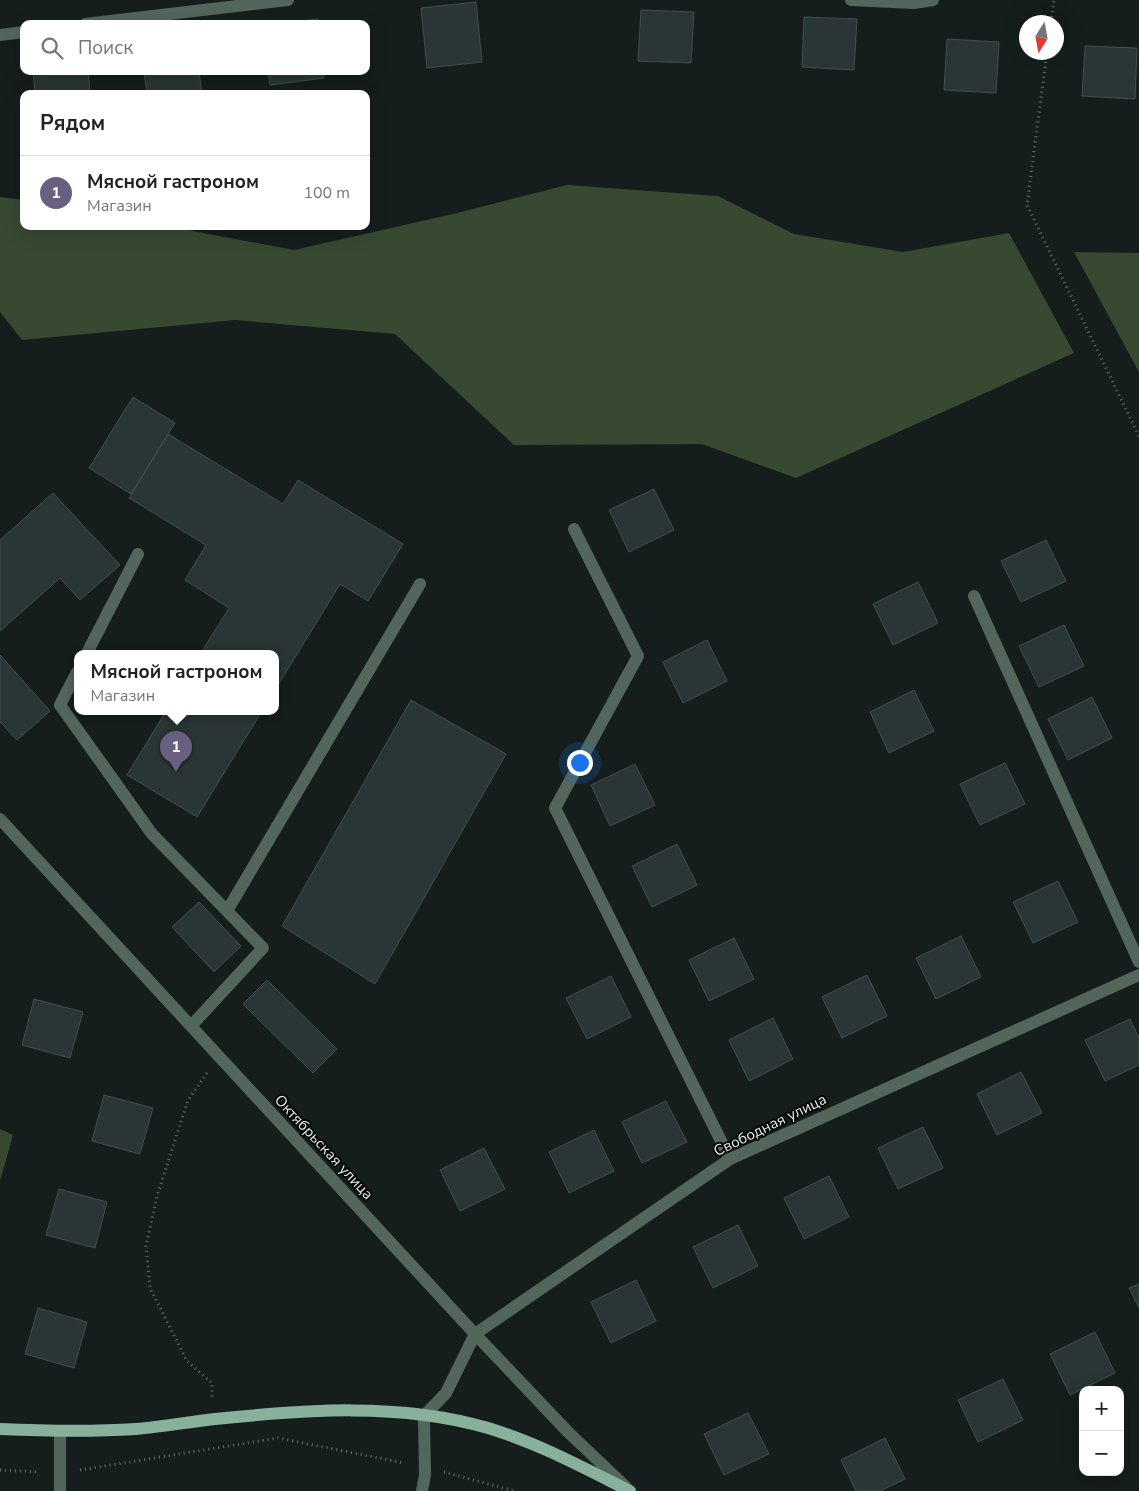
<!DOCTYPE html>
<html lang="ru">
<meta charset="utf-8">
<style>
:root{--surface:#fff;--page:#f6f6f6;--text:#222;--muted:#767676;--line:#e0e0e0;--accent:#695f80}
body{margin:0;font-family:"Nunito Sans",sans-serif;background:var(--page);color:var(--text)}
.controls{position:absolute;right:15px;bottom:15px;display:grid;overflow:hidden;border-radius:10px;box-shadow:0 5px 20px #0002}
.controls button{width:45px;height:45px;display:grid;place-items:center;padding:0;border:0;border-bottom:1px solid var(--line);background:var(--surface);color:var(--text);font:25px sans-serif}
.compass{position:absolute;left:1019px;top:15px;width:45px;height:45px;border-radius:50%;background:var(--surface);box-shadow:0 5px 20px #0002;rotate:191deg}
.you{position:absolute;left:579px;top:762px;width:18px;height:18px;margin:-12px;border:4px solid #fff;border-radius:50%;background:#1a73e8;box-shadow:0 0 0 8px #1a73e833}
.badge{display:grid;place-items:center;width:32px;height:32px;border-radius:50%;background:var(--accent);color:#fff;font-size:16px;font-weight:700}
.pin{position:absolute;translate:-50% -41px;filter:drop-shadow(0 1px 2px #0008)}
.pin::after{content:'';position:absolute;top:26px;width:18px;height:15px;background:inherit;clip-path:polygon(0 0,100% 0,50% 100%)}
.popup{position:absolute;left:74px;top:650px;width:205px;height:65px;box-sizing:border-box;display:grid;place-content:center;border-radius:10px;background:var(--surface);filter:drop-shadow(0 1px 4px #0005);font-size:16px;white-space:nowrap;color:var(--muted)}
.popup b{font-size:19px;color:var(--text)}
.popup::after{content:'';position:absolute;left:50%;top:100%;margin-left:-10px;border:10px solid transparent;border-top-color:var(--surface)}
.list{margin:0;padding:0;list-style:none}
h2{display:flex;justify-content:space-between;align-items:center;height:65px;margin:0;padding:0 20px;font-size:21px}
h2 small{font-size:16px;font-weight:400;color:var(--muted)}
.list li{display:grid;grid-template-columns:32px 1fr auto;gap:15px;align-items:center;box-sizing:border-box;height:75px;padding:0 20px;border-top:1px solid var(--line)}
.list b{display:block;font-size:19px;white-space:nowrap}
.list p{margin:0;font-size:16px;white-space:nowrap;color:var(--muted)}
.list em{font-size:16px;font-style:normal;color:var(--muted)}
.icon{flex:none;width:28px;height:28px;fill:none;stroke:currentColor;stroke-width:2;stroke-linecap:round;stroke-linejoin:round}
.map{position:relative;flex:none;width:1139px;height:1491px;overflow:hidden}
.search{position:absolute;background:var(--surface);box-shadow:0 5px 20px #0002;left:20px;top:20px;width:350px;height:55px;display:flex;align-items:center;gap:12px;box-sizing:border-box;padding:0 18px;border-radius:10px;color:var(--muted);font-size:19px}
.panel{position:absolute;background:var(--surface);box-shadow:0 5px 20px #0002;left:20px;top:90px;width:350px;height:140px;border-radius:10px}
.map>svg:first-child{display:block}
.green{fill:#374931}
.building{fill:#2a3536;stroke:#424e4f}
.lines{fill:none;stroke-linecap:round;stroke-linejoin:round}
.path{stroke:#68706f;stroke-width:3;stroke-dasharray:1 4;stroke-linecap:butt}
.minor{stroke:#52665b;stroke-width:12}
.major{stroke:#88b19b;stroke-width:12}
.labels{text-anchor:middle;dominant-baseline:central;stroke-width:4;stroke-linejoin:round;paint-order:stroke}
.street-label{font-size:15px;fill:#e8eeed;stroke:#040707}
</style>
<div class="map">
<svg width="1139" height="1491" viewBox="0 0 1139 1491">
<rect width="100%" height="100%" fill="#151e1d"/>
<path class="green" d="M567,185L718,196L794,234L903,252L1009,233L1074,353L796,478L702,444L514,445L395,334L235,320L22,340L0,312V197L24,200V226H166L294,250L453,214Z
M1074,252L1139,253V372Z
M0,1129L13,1135L0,1181Z"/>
<path class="building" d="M476,2L482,62L427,68L421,8Z
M641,10L694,12L691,63L638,61Z
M804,17L857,19L854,70L802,67Z
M318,19L319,24H273Z
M947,39L999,42L996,93L944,90Z
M1085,46L1137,48L1135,99L1082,96Z
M33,71H88L90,94H35Z
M144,71H199L202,94H147Z
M268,71H323L324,78L270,85Z
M133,397L175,423L131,494L89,468Z
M168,434L283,504L298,480L403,544L368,601L340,584L275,690V653H201L229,608L185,580L206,545L129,498Z
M654,489L674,530L629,552L609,510Z
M53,493L120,565L80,600L60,578L0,631V540Z
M1046,540L1066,581L1021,602L1001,561Z
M918,582L938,623L893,645L873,604Z
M1064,625L1084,666L1039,687L1019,646Z
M707,640L727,681L683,703L663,662Z
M0,655L50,711L17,740L0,722Z
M914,690L934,731L889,753L870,712Z
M1092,697L1112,738L1068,760L1048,719Z
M411,700L506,754L375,984L282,926Z
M166,711H262L197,817L127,775Z
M1005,763L1025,804L980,825L960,784Z
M635,764L655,805L610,826L591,785Z
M677,844L697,885L652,907L632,866Z
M1058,881L1078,922L1033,943L1013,902Z
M199,902L241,946L214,972L172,927Z
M961,936L981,977L936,999L916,958Z
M734,938L754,979L709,1001L689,960Z
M867,975L887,1016L842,1038L822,997Z
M611,976L631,1017L587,1039L566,998Z
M267,980L337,1049L313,1073L243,1004Z
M34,999L83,1012L70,1058L22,1045Z
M773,1018L793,1059L749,1081L729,1040Z
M1130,1019L1139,1038V1065L1105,1081L1085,1040Z
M1021,1072L1042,1113L997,1135L977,1094Z
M104,1095L153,1108L140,1154L92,1141Z
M666,1101L687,1142L642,1163L622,1122Z
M923,1127L943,1168L898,1189L878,1148Z
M594,1130L614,1171L569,1193L549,1152Z
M484,1148L505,1189L460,1211L440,1170Z
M829,1176L849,1217L804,1239L784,1198Z
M59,1189L107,1202L95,1248L46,1235Z
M738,1225L758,1266L713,1288L693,1247Z
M636,1280L656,1321L611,1343L591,1302Z
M1139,1284V1308L1129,1288Z
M38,1308L87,1322L74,1368L25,1354Z
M1095,1332L1115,1373L1070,1395L1050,1354Z
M1003,1379L1023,1420L978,1442L958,1400Z
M748,1413L769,1454L724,1475L704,1434Z
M885,1438L905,1479L880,1491H856L841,1460Z"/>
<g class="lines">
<path class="path" d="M1051,22L1054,0
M1047,52L1027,205L1139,436
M207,1073L188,1100L157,1196L146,1246L150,1288L187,1361L212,1383V1399
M0,1470L39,1472
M80,1470L278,1438L404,1463
M444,1472L514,1491"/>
<path class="minor" d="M851,0L914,3L933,0
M85,24L288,0
M0,35L24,32
M574,529L638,656L555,808L730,1159
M974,596L1139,962
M87,653L138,554
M77,672L60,705L152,834L263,948L191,1026
M0,819L475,1334L567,1431L626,1487
M227,911L420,584
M60,1491V1432
M422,1491L425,1475L424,1416L446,1393L475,1334L730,1159L1139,975"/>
<path class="major" d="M0,1429C45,1431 90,1432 136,1429C162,1427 188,1422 215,1419C304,1410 400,1402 488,1428C538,1443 584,1468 630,1491"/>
</g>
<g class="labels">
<g class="street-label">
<text transform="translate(770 1125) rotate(-26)">Свободная улица</text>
<text transform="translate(324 1147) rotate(47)">Октябрьская улица</text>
</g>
</g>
</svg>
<div class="controls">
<button>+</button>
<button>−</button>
</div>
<svg class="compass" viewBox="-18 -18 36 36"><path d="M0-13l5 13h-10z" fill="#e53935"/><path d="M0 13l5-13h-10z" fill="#767676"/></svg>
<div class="you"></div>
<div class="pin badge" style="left:176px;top:772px">1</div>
<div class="popup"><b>Мясной гастроном</b>Магазин</div>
<div class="search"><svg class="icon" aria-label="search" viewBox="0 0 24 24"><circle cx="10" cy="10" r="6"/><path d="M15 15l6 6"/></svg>Поиск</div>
<section class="panel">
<h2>Рядом<small></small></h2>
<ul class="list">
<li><span class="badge">1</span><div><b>Мясной гастроном</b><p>Магазин</p></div><em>100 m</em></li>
</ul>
</section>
</div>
